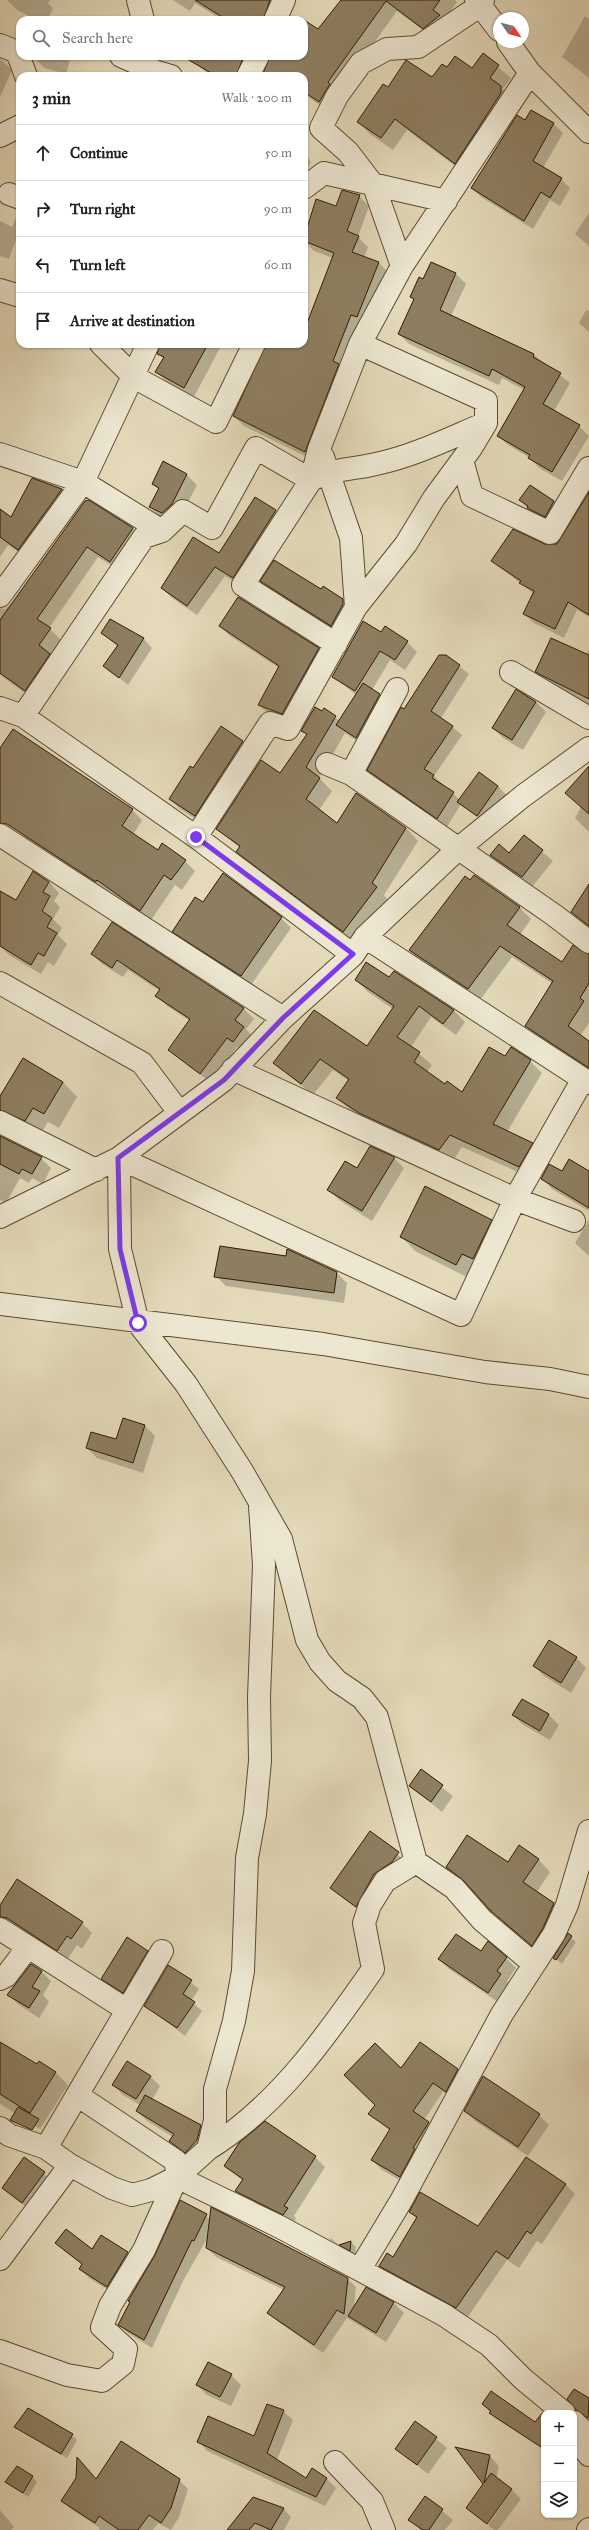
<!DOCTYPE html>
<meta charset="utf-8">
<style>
:root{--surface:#fff;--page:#f2f2f2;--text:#222;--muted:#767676;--line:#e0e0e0}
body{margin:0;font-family:"IM FELL Great Primer",serif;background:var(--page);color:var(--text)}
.controls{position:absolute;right:12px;bottom:12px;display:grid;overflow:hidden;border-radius:8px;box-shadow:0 1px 3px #0004}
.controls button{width:36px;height:36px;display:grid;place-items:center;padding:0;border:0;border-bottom:1px solid var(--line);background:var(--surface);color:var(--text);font:20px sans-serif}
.compass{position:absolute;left:493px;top:12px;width:36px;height:36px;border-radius:50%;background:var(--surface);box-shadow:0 1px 3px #0004;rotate:125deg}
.stop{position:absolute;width:12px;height:12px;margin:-9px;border:3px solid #7c3aed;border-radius:50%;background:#fff}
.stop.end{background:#7c3aed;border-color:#fff;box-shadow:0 1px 4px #0008}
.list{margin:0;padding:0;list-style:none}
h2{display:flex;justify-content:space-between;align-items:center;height:52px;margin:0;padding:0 16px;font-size:17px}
h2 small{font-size:13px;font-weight:400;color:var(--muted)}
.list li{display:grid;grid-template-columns:26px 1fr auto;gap:12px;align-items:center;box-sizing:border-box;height:56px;padding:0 16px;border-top:1px solid var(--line)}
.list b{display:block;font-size:15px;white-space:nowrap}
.list em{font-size:13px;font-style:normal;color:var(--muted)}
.icon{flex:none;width:22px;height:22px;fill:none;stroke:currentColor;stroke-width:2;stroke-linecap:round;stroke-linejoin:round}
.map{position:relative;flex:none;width:589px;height:2530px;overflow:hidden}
.search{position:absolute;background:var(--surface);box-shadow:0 1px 3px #0004;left:16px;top:16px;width:292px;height:44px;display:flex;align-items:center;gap:10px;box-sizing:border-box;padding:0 14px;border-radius:12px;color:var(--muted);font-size:15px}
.panel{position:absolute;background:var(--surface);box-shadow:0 1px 3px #0004;left:16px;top:72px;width:292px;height:276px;border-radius:12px}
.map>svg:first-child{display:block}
.shadow{fill:#0003}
.building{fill:#8e7e61;stroke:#301b00}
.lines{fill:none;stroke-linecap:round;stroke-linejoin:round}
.minor-casing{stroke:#5d4b2e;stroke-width:24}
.minor{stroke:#ede7d2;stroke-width:22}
.route{stroke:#7c3aed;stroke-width:5}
</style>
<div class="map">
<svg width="589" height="2530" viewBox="0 0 589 2530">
<rect width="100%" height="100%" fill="#e4daba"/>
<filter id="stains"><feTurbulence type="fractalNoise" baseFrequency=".005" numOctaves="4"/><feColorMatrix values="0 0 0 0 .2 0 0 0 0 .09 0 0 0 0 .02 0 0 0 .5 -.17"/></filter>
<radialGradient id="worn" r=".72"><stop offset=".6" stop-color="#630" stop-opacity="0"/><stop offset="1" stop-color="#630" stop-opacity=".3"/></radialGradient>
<path class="shadow" d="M7,0H50L48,3L53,9L47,20H37L17,10Z
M173,0H268L280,11L276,20H222L195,3L190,11Z
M342,0H455L457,2L444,20L434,38L397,11L338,93L330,112L304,94V76H263L271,56H304V28L319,31Z
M585,16L589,19V78L562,57Z
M483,54L511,78L503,89L513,99L467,175L407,130L393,150L370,134L358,122L388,88L432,78L447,69H472Z
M33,56H71L66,74L44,68Z
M205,56H264L250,76H210L199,65Z
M0,59L12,70L0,97Z
M532,111L554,124L563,133L543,168L561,179L570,188L560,206L550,200L533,229L481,197L472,188Z
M304,154L311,161L304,179Z
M359,196L369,206L358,237L368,247L364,258L379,263L389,273L315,461L244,426L234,416L267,344H304V334L333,258L314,251L304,241L336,207Z
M19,211L20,243L16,240L9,259L0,256V221L12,227Z
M589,213V246L575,234Z
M456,274L466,284L451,316L534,355L570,383L554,411L579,426L589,436L562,481L539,468L530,458L508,445L498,436L524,390L502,378L499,385L409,344L399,334L414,300L411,297L423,280Z
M586,310L589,311V332L579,323Z
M161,344H222L194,397L167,382L157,372L164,359L158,353Z
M235,344H256L251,351Z
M163,463L187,475L197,485L182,514L173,523L160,517L150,507L159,490L153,484Z
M32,479L62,490L73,501L30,560L8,545L0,557V511L11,518Z
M530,486L554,502L564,512L555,526L538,518L520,500Z
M589,494V617L577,610L564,638L534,623L524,614L534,594L492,561L545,545L557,544Z
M255,498L276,511L286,521L243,587L225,576L197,615L172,598L162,588L220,554Z
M89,501L133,529L143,539L121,572L98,557L49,628L61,640L50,655L60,665L36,701L0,675V608L5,609L11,604L85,502Z
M262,581L321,590L342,600L353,610L341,635L272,591Z
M111,620L144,639L152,648L128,685L105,666L118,647L102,633Z
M220,626L318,649L328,659L292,723L269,715L259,705L279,668L230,636Z
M381,634L407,642L417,652L405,670L390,660L372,690L390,705L366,747L345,733L319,778L332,791L319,810L338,824L357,794L406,828L418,841L384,895L388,900L355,943L250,864L238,852L240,848L217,829L280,774L307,735L303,730L324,710L340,721L356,695L333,676Z
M589,649V705L550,685L537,672L586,655Z
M446,656L469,674L441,718L462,735L434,776L460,800L479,773L498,786L508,797L487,825L461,804L447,827L378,779L369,770L404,710Z
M536,702L546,712L523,750L503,738L493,728Z
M221,728L243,742L253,752L205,825L180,809L170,799Z
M13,730L132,810L142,820L133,835L158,851L185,861L195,871L182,890L175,885L151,920L107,890L106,891L29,841L19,831L0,803V750Z
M589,774V832L575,818L581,807L566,793Z
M524,836L553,861L532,887L501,865L491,855H510Z
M474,876L520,908L531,919L520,935L562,963L589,956V1023L580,1036L589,1042V1071L538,1038L526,1026L553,984L512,957L480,1000L421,962L410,950Z
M49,882L59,893L54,901L60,907L53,919L62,928L58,935L67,944L54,966L48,962L41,974L9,955L0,946V892L16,902Z
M589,885V927L572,912Z
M203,903L281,918L291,928L251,985L184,942L174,932Z
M112,923L244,1009L254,1019L246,1029L254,1038L244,1052L237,1047L211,1083L169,1050L190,1021L167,1006L157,996L160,991L128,970L123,977L102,964L92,954Z
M389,979L453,1010L465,1022L456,1035L431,1017L411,1047L432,1065L427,1072L445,1085L463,1093L505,1058L530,1061L542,1073L507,1132L532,1143L544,1155L531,1178L462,1147L452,1162L372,1125L349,1109L337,1098L349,1081L333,1070L313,1095L274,1063L367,1047L393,1009L368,992L356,980Z
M23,1059L63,1082L77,1097L59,1128L48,1122L40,1135L0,1115V1098Z
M0,1137L41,1158L51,1168L43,1184L32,1178L29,1183L20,1178L6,1203L0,1200Z
M371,1147L394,1158L404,1168L372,1221L339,1200L329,1190L357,1169Z
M562,1172H589V1211L552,1189L542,1178Z
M491,1220L506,1235L471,1279L415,1251L401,1236Z
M589,1220V1256L575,1243Z
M337,1273L347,1283L344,1303L226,1286L216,1276Z
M123,1419L145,1426L155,1436L143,1473L97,1458L87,1448L117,1441Z
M576,1657L586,1668L571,1693L544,1676L534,1666Z
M522,1700L549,1715L559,1725L550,1740L523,1725L513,1715Z
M421,1771L453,1796L442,1812L410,1786Z
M370,1833L408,1863L366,1916L331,1888Z
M538,1859L550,1872L537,1892L554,1903L566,1916L544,1957L504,1923L472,1889L447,1867Z
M0,1907L82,1923L92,1933L82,1949L77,1945L67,1960L0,1923Z
M568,1935L576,1942L562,1964L555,1958Z
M147,1952L157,1962L133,2002L112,1988L102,1978Z
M482,1953L506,1958L516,1968L507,1981L510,1985L498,2002L449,1969L439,1959Z
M169,1966L199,1989L191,2001L202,2011L185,2036L146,2006Z
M41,1971L51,1981L43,1995L49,2002L39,2018L19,2005L9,1995Z
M0,2043L37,2065L55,2072L68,2085L40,2129L0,2104Z
M458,2069L468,2080L456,2101L443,2092L424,2120L439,2133L410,2186L382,2170L372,2160L390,2131L370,2114L401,2070Z
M150,2076L160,2086L152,2100L200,2126L210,2136L196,2162L170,2141L173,2137L147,2121L137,2111L140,2105L123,2095L113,2085Z
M465,2111L539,2115L549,2125L528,2156L475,2121Z
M315,2157L325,2167L294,2216L296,2218L293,2224L246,2201L236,2191L243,2181L225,2166Z
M29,2161L55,2183L33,2213L3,2188Z
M565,2184L575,2194L542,2244L537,2241L519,2268L507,2260L467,2318L390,2276L380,2266L393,2258L417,2219L410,2212L478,2228Z
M181,2201L210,2219L347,2278L356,2287L354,2307L366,2289L394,2303L404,2313L386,2342L347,2318L323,2353L277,2321L268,2313L284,2290L216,2257L207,2248L209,2235L183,2281L152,2348L128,2333L120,2325L156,2256Z
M330,2237L339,2246L330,2239Z
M351,2242L356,2247L355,2255L341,2245Z
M56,2243L93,2250L127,2253L136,2262L116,2295L89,2278L80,2269L83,2265Z
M231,2375L241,2385L231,2406L207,2395L197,2385Z
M574,2390L589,2400V2421L577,2409Z
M483,2404L535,2423L544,2414V2449L495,2418Z
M283,2411L293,2420L277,2460L306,2479L312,2470L327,2479L336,2488L325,2506L207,2451L198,2441L255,2437Z
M415,2422L447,2448L428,2474L396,2449Z
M15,2427L72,2435L77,2440L67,2458Z
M457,2448L490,2456L499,2466L496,2479L512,2490L486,2524L467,2508L484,2484Z
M32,2477L37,2482L28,2497L7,2482Z
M96,2480H179L188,2489L179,2517L171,2530L158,2523L153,2530H99L100,2528L71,2509L62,2500Z
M512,2490L521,2499L498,2530H494L488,2525Z
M425,2497L453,2520L445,2530H420L410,2519Z
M283,2508L291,2517L284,2530H228Z
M0,2510L14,2527L11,2530H0Z"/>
<path class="building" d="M195,0H270L263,20H227Z
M341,0H440L433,10L440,15L423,29L386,1L328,82L330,84L319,102L304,92V76H262L270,56H304V20L318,29Z
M483,53L499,65L490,78L501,86V93L455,164L395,119L381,138L357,122L383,84L388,87L406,60L432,77L442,64L447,67L455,56L472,68Z
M182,56H244L236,76H216Z
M531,110L554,123L533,161L562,178L550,198L541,192L524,221L471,188L517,115L525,120Z
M342,190L360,195L347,231L359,236L352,252L379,262L357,317L351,315L333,361L339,364L305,452L233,416L266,344H304V331L334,253L304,241V238L316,199L336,206Z
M431,262L456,273L440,310L534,354L533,357L561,373L543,404L580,425L552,472L528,458L530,455L497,436L525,387L492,369L489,376L398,334L414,299L410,297L419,277L423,279Z
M160,344H208L184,388L155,372L164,357L157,354Z
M163,461L187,474L172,504L162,513L149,507L159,488L152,484Z
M32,478L62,489L18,550L0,537V509L11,517Z
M530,485L554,501L545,517L527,508L528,506L519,500Z
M589,492V615L568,602L555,629L523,614L534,591L519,583L521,581L491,561L513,529L545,544H557Z
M255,497L276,510L233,578L215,567L187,606L161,588L193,537L219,553Z
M89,500L133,528L110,562L87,547L37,619L51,628L39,645L50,654L25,691L0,673V620L85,501Z
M274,560L321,589L323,586L343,599V604L331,626L260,581Z
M238,597L319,648L282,714L258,705L279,666L219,626Z
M110,619L144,638L119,678L103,666L118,645L101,633Z
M363,621L381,632L385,626L408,641L395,660L380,651L355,691L332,677Z
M551,638L589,655V699L535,672Z
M439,655H446L460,665L431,711L453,726L424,769L434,775L432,778L454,792L437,819L367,770L401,707L404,709Z
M363,683L380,694L356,738L336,725Z
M516,689L536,702L512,740L492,728Z
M315,707L322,711L324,708L336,716L306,767L320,778L306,799L337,823L356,793L406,828L372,883L377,887L343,932L236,852L240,846L216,829L261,760L280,773L307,734L301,731Z
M221,726L243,741L195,816L169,799L190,766L193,768Z
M13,729L133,809L122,826L158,850L162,843L186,860L171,880L164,875L140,911L97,880L96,882L7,824L0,823V748Z
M589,766V814L565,793Z
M479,772L498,786L477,816L457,802Z
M524,835L543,850L522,877L490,855L499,844L509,853Z
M33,871L49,882L43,892L50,896L42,911L52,918L47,927L57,933L44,956L38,953L31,965L0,946V891L16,900Z
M223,873L282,917L241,976L172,932L195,897L203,902Z
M474,875L520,907L507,925L562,962L573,945L589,954V983L580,998L584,1001L568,1026L589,1041V1068L525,1026L553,981L500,946L468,989L409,950L465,876L470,880Z
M589,884V926L571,912Z
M112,922L244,1008L235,1020L244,1027L233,1042L227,1038L200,1074L168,1050L190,1019L155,996L160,989L117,960L112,968L91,954Z
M366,962L389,977L394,971L454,1010L443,1024L419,1006L397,1037L420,1052L414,1062L445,1084L447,1081L462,1092L489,1047L505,1056L511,1047L531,1060L493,1124L533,1143L519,1167L450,1135L439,1150L359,1113L336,1098L349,1079L320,1059L301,1084L273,1063L314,1010L367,1046L394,1006L355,980Z
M23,1058L63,1082L44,1114L33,1108L25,1121L0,1110V1096Z
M0,1136L42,1157L32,1174L22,1169L19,1174L0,1164Z
M370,1146L395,1157L362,1211L327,1190L345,1161L357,1168Z
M569,1159L589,1171V1208L541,1179L549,1164L562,1171Z
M425,1186L492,1220L473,1259L462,1254L456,1265L400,1237Z
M220,1246L286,1256L287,1249L337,1272L334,1293L214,1277Z
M123,1418L145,1425L133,1463L86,1448L91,1432L116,1439Z
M549,1640L577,1657L561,1683L533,1666Z
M522,1699L549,1714L540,1731L512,1715Z
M421,1769L443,1785L431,1802L409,1786Z
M370,1831L399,1852L392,1862L374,1874L356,1907L330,1888Z
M467,1835L508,1862L519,1845L539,1859L523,1882L554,1903L543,1928L532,1946L491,1911L463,1880L446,1867Z
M17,1879L83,1922L71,1939L67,1936L57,1951L7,1918L0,1917V1905Z
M568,1933L572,1936L556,1960L553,1958Z
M456,1934L481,1951L488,1941L507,1957L497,1971L501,1974L488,1993L438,1959Z
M127,1937L148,1951L123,1993L101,1979Z
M31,1964L42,1971L32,1987L40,1991L29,2008L7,1995Z
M168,1965L192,1980L183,1994L195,2002L177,2028L144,2006Z
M0,2042L37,2064L39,2061L56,2072L30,2113L0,2094Z
M420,2042L458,2069L446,2092L433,2083L413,2111L429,2122L413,2148L415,2149L400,2177L371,2160L390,2129L368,2114L375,2105L344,2075L375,2043L401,2068Z
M127,2061L151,2076L136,2099L112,2085Z
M483,2076L540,2114L518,2147L464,2111Z
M145,2095L201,2125L197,2140L185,2153L169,2141L174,2134L136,2111Z
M18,2107L39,2119L32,2130L10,2120Z
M265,2121L316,2156L284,2206L288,2208L283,2215L235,2191L243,2179L224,2166L239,2143Z
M24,2157L45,2172L22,2203L2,2188Z
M526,2157L566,2184L531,2234L527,2231L508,2259L496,2251L456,2308L379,2266L387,2253L393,2257L417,2217L409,2212L420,2192L478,2226Z
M180,2200L207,2214L194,2241L192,2240L144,2340L118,2325L130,2302L128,2301L155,2255Z
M211,2207L348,2278L344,2314L337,2310L314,2345L267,2313L285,2287L206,2248Z
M66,2229L92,2249L101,2235L128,2252L107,2287L79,2269L82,2264L55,2243Z
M351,2241L350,2251L339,2245Z
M366,2287L394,2302L376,2333L348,2316Z
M208,2362L232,2374L220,2397L196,2385Z
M574,2389L589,2398L588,2418L576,2410L567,2399Z
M491,2391L535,2422L543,2412L544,2413V2449L489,2413L491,2411L482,2404Z
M267,2404L284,2410L267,2453L306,2478L312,2468L327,2478L316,2497L197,2442L208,2416L254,2436Z
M28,2408L73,2434L61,2454L14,2427Z
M415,2421L437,2437L417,2465L395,2449Z
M121,2441L180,2479L171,2508L161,2523L149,2515L138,2530H119L99,2516L95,2523L61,2501L76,2478L77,2457L96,2479Z
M455,2447L490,2455L484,2483L491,2473L512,2489L487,2524L466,2508L483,2484Z
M17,2466L33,2476L23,2493L5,2482Z
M425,2496L443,2509L429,2530H423L408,2520Z
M253,2497L284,2508L271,2530L255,2523L249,2530H227Z"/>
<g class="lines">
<g class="minor-casing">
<path id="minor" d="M138,0L143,20
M476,0L499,30
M275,20L284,0
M508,42L530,73L589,132
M0,45L17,52L26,76
M121,56L157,72L171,76
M248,76L258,56
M0,136L20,126
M304,188L324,173L446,201
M9,194L20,198
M402,266L374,186L348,152L321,128L337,96L361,63L387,49L418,47L481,5L483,0
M0,290L20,296
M101,344L134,377L216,422L254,344
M0,454L83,482L162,531L183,511L212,528L256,448L311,480
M323,457L351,538L356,607
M462,460L472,496L550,533L589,468
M311,480C336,468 351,470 376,464C414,456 450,438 486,423
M0,596L83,482L148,344
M336,644L243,585L311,480L319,449L360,344L402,266L530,73
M511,672L589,718
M0,708L23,716L196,837L270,723L288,729L356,607L406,544L434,498L471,448L486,423V401L360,344
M23,716L144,537L162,531
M327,764L351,774L554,915L589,942
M351,774L397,689
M0,835L283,1018
M196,837L353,955
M365,937L589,1083
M0,983L142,1063L179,1112
M233,1069L515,1199L583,1079
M0,1122L96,1170
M0,1217L119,1158L224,1080L283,1018L353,955L365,937L459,848L523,796L589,748
M0,1304L323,1344L485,1372L550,1379L589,1387
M0,1929L127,2010
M534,1964L482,1920L454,1888L416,1862L377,1717L362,1698L337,1681L320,1662L307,1640L281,1539L242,1471L186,1384L138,1323L120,1249L119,1158L461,1315L515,1199L574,1221
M0,1979L6,1976L28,1947
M77,2095L176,2161L177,2177
M0,2128L9,2135L46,2148L70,2165L112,2188L132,2195L151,2190L177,2177L208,2149L215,2120V2089L234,2021L243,1971L247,1858L255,1814L260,1761L259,1697L264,1565L260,1506
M46,2148L162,1951
M208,2149C278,2106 327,2035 373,1969L364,1923L370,1905L385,1881L416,1862
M0,2259L70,2165
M360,2269L401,2201L502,2014L554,1934L567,1905L589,1831
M0,2351L67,2375L102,2381L123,2364L126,2349L102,2327L110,2306L144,2250L177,2177L280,2227L444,2315L489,2345L523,2379L564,2413
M574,2422L582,2430V2447L589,2455
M335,2462L372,2501L384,2530
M588,2530L589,2529"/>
</g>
<use href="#minor" class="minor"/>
</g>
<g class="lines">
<path class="route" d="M138,1323L120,1249L118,1158L224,1080L283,1018L353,954L196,837"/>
</g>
<rect width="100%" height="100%" filter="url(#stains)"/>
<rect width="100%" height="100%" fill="url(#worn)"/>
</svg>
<div class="controls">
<button>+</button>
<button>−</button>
<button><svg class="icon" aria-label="layers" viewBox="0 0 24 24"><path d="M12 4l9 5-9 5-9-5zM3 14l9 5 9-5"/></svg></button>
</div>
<svg class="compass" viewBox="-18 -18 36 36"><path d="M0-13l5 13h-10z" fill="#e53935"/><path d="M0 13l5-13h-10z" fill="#767676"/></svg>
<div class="stop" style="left:138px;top:1323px"></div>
<div class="stop end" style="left:196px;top:837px"></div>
<div class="search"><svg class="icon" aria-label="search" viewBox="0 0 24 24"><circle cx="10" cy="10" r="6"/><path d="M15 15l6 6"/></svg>Search here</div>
<section class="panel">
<h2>3 min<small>Walk · 200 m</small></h2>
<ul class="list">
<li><svg class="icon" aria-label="ahead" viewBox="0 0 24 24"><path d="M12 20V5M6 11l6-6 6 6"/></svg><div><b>Continue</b></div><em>50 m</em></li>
<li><svg class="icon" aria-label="right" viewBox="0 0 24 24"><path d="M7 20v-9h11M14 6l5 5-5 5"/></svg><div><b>Turn right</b></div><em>90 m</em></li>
<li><svg class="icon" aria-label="left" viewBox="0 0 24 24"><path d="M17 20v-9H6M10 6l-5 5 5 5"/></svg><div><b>Turn left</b></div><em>60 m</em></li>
<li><svg class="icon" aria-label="arrive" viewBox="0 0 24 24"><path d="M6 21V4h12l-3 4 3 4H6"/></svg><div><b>Arrive at destination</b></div></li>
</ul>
</section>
</div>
